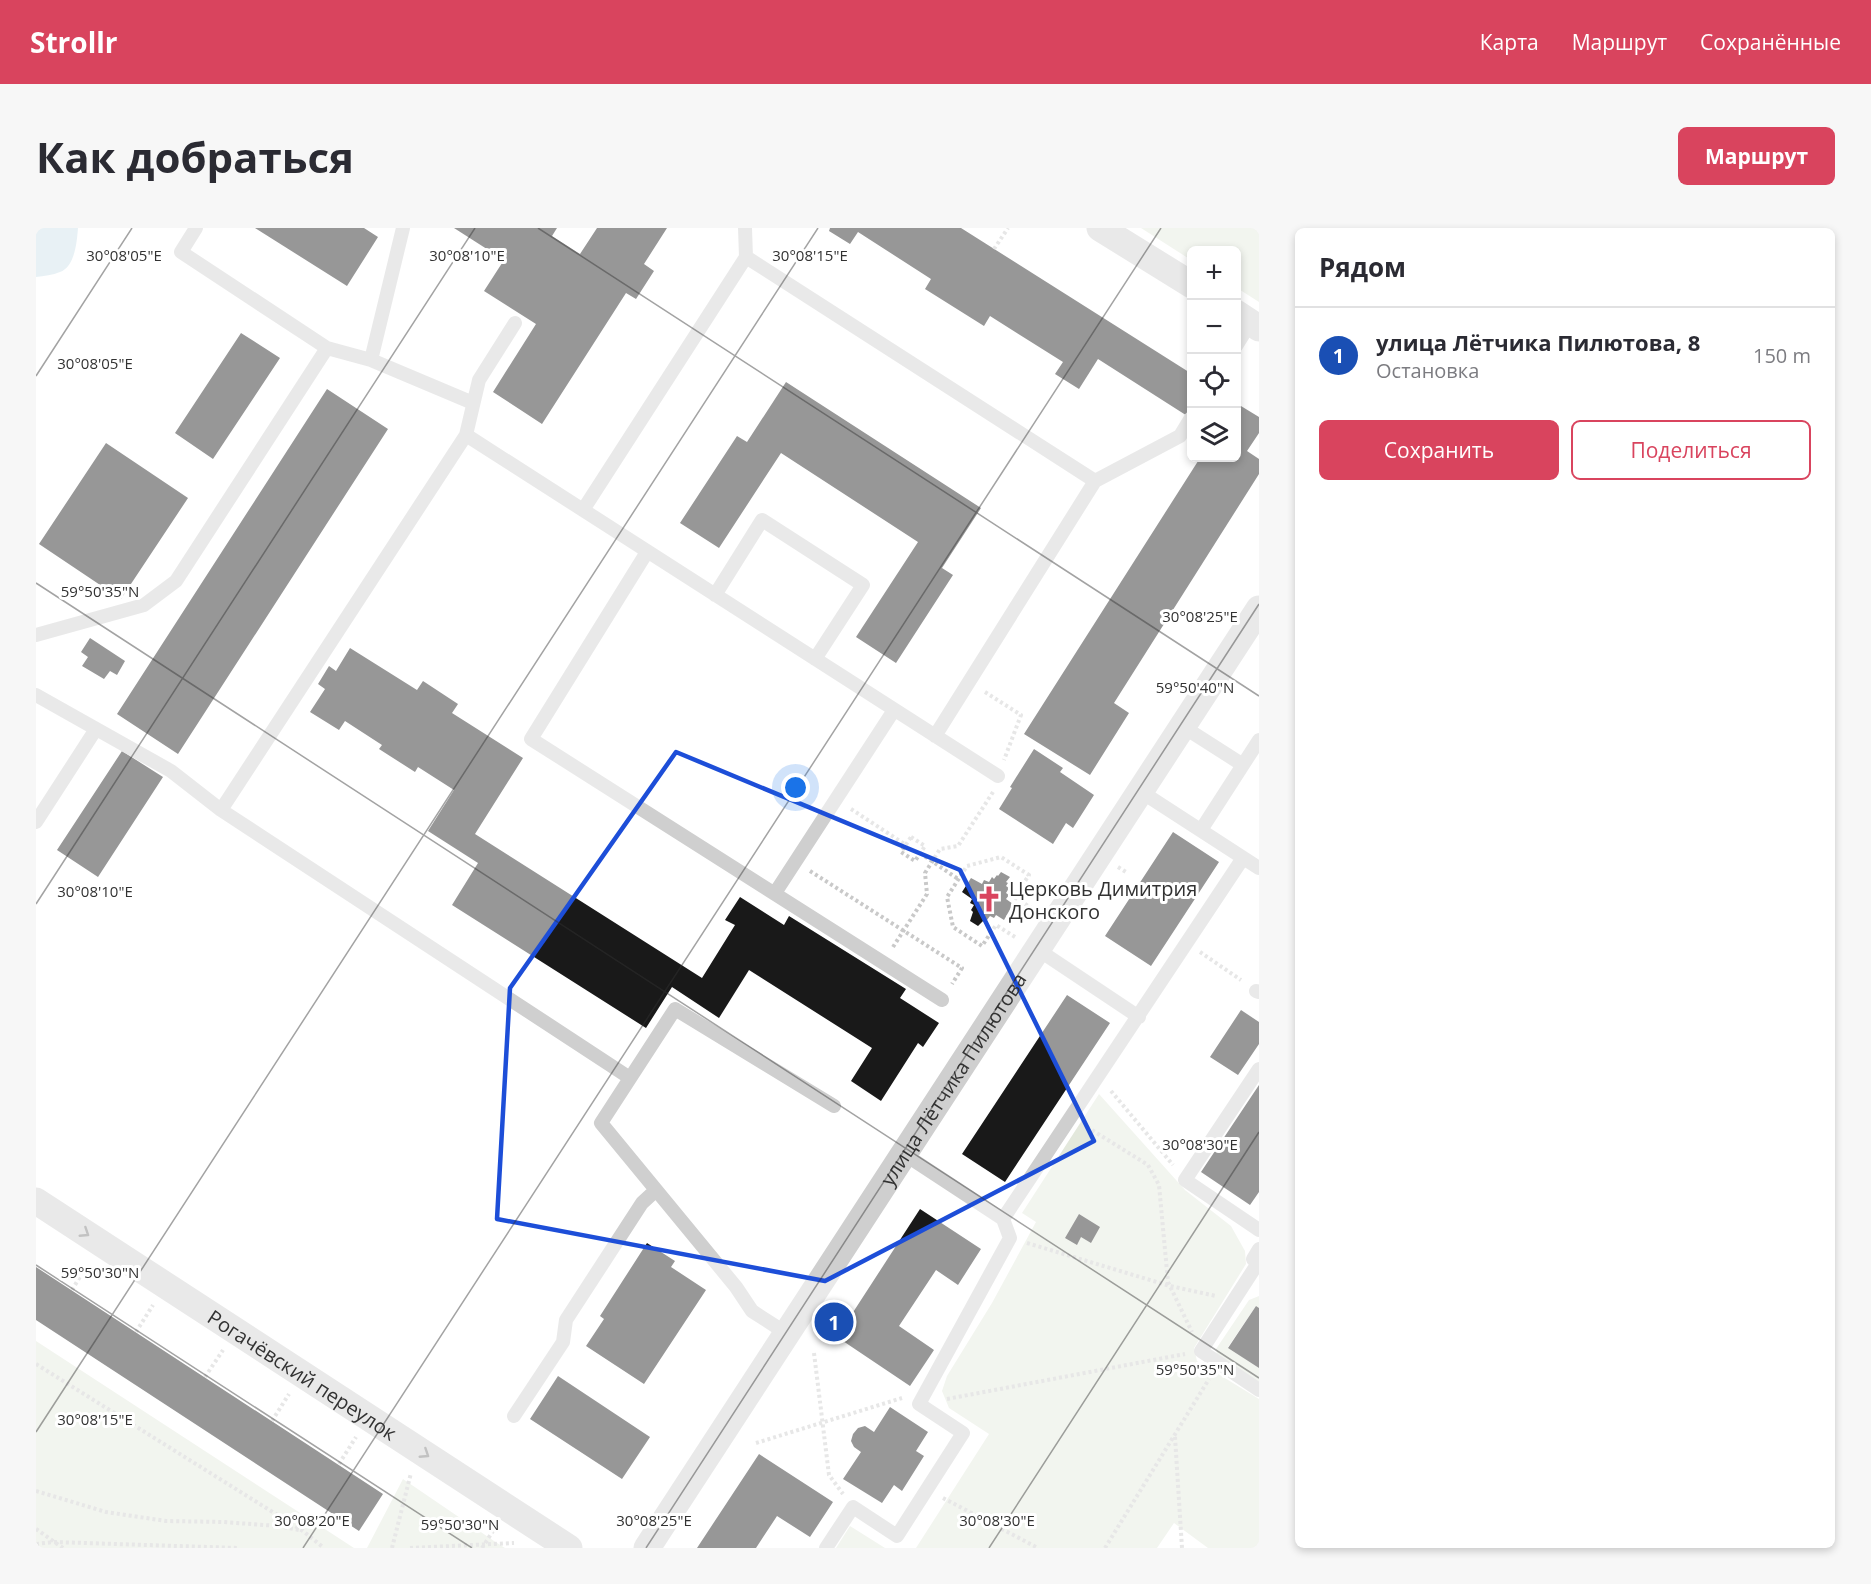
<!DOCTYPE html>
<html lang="ru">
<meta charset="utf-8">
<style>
:root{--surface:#fff;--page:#f7f7f7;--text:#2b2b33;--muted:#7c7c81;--line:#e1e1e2;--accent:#d9445e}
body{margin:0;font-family:"Open Sans",sans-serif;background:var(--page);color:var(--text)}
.controls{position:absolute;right:18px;top:18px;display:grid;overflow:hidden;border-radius:9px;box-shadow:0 3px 9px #0003}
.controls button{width:54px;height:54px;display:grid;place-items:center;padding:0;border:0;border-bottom:2px solid var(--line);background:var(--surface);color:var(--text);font:30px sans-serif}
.you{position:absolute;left:760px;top:560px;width:21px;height:21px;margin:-15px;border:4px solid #fff;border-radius:50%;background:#1a73e8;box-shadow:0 0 0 9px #1a73e833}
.badge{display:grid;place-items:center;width:39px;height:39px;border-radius:50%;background:var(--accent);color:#fff;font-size:20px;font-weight:700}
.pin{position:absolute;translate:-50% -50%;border:3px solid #fff;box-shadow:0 2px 6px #0006}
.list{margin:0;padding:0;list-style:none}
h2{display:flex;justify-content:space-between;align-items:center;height:78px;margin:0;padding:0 24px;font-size:26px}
h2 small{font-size:20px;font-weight:400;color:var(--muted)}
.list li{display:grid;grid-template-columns:39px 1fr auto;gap:18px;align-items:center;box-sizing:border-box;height:96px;padding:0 24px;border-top:2px solid var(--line)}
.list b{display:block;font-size:22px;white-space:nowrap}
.list p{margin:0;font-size:20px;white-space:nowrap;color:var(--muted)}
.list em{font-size:20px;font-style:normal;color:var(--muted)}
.actions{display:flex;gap:12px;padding:18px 24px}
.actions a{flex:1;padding:14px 0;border:2px solid var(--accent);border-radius:9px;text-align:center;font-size:21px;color:var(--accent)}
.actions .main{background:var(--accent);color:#fff}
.icon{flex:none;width:33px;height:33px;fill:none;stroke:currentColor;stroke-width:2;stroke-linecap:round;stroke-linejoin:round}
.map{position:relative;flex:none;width:1223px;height:1320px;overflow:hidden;border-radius:9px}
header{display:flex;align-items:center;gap:36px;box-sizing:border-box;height:84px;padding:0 30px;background:var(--accent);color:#fff}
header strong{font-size:28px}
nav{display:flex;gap:33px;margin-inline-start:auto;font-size:21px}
.intro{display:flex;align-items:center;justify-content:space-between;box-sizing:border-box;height:144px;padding:0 36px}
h1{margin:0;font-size:42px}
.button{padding:15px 27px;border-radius:9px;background:var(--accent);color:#fff;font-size:21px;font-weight:700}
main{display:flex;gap:36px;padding:0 36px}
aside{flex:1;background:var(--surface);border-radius:9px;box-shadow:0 3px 9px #0003}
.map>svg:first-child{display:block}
.green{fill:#e3e8dc}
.water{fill:#cde1e9}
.building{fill:#191919}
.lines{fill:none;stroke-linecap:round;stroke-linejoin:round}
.path{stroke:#c9c9c9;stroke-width:4;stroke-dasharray:3 3;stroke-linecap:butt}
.service{stroke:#cfcfcf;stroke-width:14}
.minor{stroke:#cfcfcf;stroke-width:27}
.oneway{stroke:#797979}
.marked{fill:none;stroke:#1d4ed8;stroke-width:4.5;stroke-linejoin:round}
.ticks{fill:none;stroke:#323232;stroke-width:1.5;stroke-opacity:0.45}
.labels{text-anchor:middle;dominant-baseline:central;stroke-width:6;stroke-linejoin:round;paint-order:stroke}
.poi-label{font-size:20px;fill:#323232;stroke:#fff;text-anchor:start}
.street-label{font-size:20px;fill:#323232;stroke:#fff}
.ticks-label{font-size:15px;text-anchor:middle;fill:#323232;stroke:#fff;stroke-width:6;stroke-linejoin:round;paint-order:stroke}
</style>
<header>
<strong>Strollr</strong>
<nav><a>Карта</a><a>Маршрут</a><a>Сохранённые</a></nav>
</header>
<div class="intro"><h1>Как добраться</h1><a class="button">Маршрут</a></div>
<main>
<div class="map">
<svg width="1223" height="1320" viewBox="0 0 1223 1320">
<rect width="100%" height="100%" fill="#fff"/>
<path class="green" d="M1105,0H1223V74L1201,60L1200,22H1156L1155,32Z
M1063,866L1149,962L1195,998L1209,1023L1210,1036L1158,1120L1161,1133L1223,1171V1320H1172L1138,1295L1121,1320H880L953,1206L913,1180L906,1163L911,1148L956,1075L1000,994L986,985Z
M1223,1068V1080L1220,1078L1192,1119L1223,1140V1156L1181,1126L1180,1121L1213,1072Z
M0,1113L318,1320H0Z
M367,1251L458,1313L469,1320H331Z
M814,1298L849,1320H800Z"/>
<path class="water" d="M0,0H42C41,13 39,39 24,44C17,47 8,48 0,49Z"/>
<path class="building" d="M219,0H328L342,9L311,58Z
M418,0H521L516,8L544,26L561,0H631L608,36L618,43L600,71L590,65L506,196L457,164L500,96L448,63L468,32Z
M794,0H925L1156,146V191L1062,131L1043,161L1019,146L1027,134L954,88L948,98L889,61L895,51L822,4L814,16L793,3Z
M205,105L244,130L177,231L139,205Z
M750,154L945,280L906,340L917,347L860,435L820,409L882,314L745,225L683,320L644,295L701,208L711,214Z
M291,161L352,201L142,526L81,486Z
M1200,175L1223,189V205L1211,223L1223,231V246L1078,475L1093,485L1054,547L988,506L1164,230H1200Z
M70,215L152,270L85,371L3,316Z
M54,410L89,433L81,447L74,443L68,451L46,438L52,429L45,424Z
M314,420L381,462L387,453L422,476L416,485L487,530L439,606L666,750L699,697L689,692L704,669L748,697L753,688L870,761L864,770L903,795L887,819L882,815L845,873L815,853L836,820L713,742L683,790L636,759L610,800L416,677L442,635L392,603L418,562L382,539L379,544L343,521L346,517L309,493L303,502L274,484L289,461L282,456L293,438L300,443Z
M998,521L1027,540L1024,544L1058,567L1037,600L1030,595L1017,616L963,581L976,560L974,559Z
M86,523L127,549L62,649L21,622Z
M1137,604L1183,634L1115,738L1069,708Z
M965,644L974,649L970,654L972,655L970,658L973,660L970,665L973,667L970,671L977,676L968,692L960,687L958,690L954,688L951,692L949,691L942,698L934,693L937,684L935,682L938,677L934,675L936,671L926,664L935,650L946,656L948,652L953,654L956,649L958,651L961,647L962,648Z
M1031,767L1074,795L969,954L926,926Z
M1205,782L1223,794V816L1202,847L1174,829Z
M1223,857V964L1214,977L1165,944Z
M884,981L945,1021L922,1057L900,1042L863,1098L898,1122L874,1158L801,1109Z
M1043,986L1064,999L1055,1015L1045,1009L1041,1017L1029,1010Z
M611,1015L639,1033L635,1039L670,1062L608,1156L550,1118L568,1091L564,1088Z
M0,1039L347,1266L323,1303L0,1092Z
M1220,1078L1223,1080V1140L1192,1120Z
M522,1148L614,1209L586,1251L494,1191Z
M854,1179L892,1204L880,1223L888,1228L866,1263L858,1257L846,1275L807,1251L825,1224L818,1219L815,1213L817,1206L822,1200L829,1198L838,1204Z
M723,1226L797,1274L774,1309L741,1288L720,1320H661Z"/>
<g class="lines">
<path class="path" d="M958,21L972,0
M949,464L985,487L968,532
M815,581L870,617
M875,609L889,618L879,633L865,624Z
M884,625L922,651
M1082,639L1090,644
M774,643L926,740L916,756
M979,709L960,697L946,718L917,699L911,669L931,638L965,629L993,647L978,669L997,681
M857,719L891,666L889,645L904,621L922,618L957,564
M1164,724L1205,752
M1075,863L1137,937
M1051,899L1112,937L1123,957L1132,1054L1156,1104
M991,1015L1134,1058L1180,1068
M36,1062L51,1037
M100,1104L117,1077
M778,1125L793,1247L807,1266
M0,1136L267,1303L288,1320
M169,1149L187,1122
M911,1171L1149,1126
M236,1193L253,1166
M1139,1209L1146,1320
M720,1215L866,1170
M303,1236L320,1209
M0,1263L70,1284L130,1293L187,1294L242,1298L263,1302
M907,1270L1002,1320
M0,1301L27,1320
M0,1316L18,1314L203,1320
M356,1320L375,1245
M374,1320L478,1315
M446,1320L459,1300
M1069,1320L1173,1151"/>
<path class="service" d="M160,0L145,24L291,120L335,132L437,175
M710,29L1059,253
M1200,118L1215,94
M335,132L367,0
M430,207L962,548
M547,282L710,29L709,0
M611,324L495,511L906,772
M679,367L726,292L827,357L779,431
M0,407L108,377L140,353L291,120
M0,467L135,543L185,582L594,850
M1146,498L1207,537
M899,508L1059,253L1144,208L1155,190
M1104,563L1223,640
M185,582L430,207L443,152L479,95
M0,594L60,501
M1165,602L1223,512
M739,665L858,482
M1001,721L1103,789
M1220,763L1223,764
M1223,841L1149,952L1223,1002
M967,991L1207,630
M1223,1021L1217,1031L1223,1036
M1222,1035L1165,1123L1223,1162
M750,1105L716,1083L700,1059L565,895L639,781L798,878
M478,1188L527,1114L530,1092L606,975L619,963
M790,1320L817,1279L861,1308L927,1205L883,1176L974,1010L967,991L868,926"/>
<g class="minor">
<path d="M1064,0L1156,57"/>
<path d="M1200,85L1223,100"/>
<path id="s1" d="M0,973L533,1320"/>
<path id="s2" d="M611,1320L1223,381"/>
</g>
</g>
<defs><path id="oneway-chevron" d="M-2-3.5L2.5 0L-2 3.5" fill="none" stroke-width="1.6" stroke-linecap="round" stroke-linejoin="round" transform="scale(1.5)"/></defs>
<g class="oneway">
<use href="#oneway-chevron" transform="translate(49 1005) rotate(33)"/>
<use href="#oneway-chevron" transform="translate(389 1226) rotate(33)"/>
</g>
<path d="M0 0H1223V1320H0ZM640,524L924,642L1058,913L789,1053L461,991L474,760Z" fill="#fff" fill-opacity=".55" fill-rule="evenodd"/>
<path class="marked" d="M640,524L924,642L1058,913L789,1053L461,991L474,760Z"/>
<path class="ticks" d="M502,0L1223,468M0,148L96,0M0,355L1223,1150M0,676L439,0M0,1037L436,1320M0,1204L782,0M267,1320L1125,0M610,1320L1223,376M953,1320L1223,904"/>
<defs>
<g id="church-bare" transform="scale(2.07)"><path d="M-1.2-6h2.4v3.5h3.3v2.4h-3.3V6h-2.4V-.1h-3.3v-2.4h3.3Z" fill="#d9445e" stroke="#fff" stroke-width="2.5" paint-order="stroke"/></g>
</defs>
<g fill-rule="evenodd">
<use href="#church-bare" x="953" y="671"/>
</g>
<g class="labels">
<g class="poi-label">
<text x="973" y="660">Церковь Димитрия<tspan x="973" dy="23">Донского</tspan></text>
</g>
<g class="street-label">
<text stroke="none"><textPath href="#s2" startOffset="560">улица Лётчика Пилютова</textPath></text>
<text stroke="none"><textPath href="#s1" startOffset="318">Рогачёвский переулок</textPath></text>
</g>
</g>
<g class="ticks-label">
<text x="88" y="33">30°08'05"E</text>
<text x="431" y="33">30°08'10"E</text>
<text x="774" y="33">30°08'15"E</text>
<text x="59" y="141">30°08'05"E</text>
<text x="64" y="369">59°50'35"N</text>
<text x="1164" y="394">30°08'25"E</text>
<text x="1159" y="465">59°50'40"N</text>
<text x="59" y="669">30°08'10"E</text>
<text x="1164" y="922">30°08'30"E</text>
<text x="64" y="1050">59°50'30"N</text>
<text x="1159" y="1147">59°50'35"N</text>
<text x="59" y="1197">30°08'15"E</text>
<text x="276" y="1298">30°08'20"E</text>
<text x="618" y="1298">30°08'25"E</text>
<text x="961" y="1298">30°08'30"E</text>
<text x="424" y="1302">59°50'30"N</text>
</g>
</svg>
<div class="controls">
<button>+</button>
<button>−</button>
<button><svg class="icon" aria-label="locate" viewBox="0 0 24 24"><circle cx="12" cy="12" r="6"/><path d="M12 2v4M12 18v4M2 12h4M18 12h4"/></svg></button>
<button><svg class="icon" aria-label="layers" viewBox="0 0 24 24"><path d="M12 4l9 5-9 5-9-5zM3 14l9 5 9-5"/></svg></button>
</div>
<div class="you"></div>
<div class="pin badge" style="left:798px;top:1094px;background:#1a4fb4">1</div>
</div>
<aside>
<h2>Рядом<small></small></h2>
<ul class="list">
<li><span class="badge" style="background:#1a4fb4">1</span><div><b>улица Лётчика Пилютова, 8</b><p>Остановка</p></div><em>150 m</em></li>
</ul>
<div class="actions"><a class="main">Сохранить</a><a>Поделиться</a></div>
</aside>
</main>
